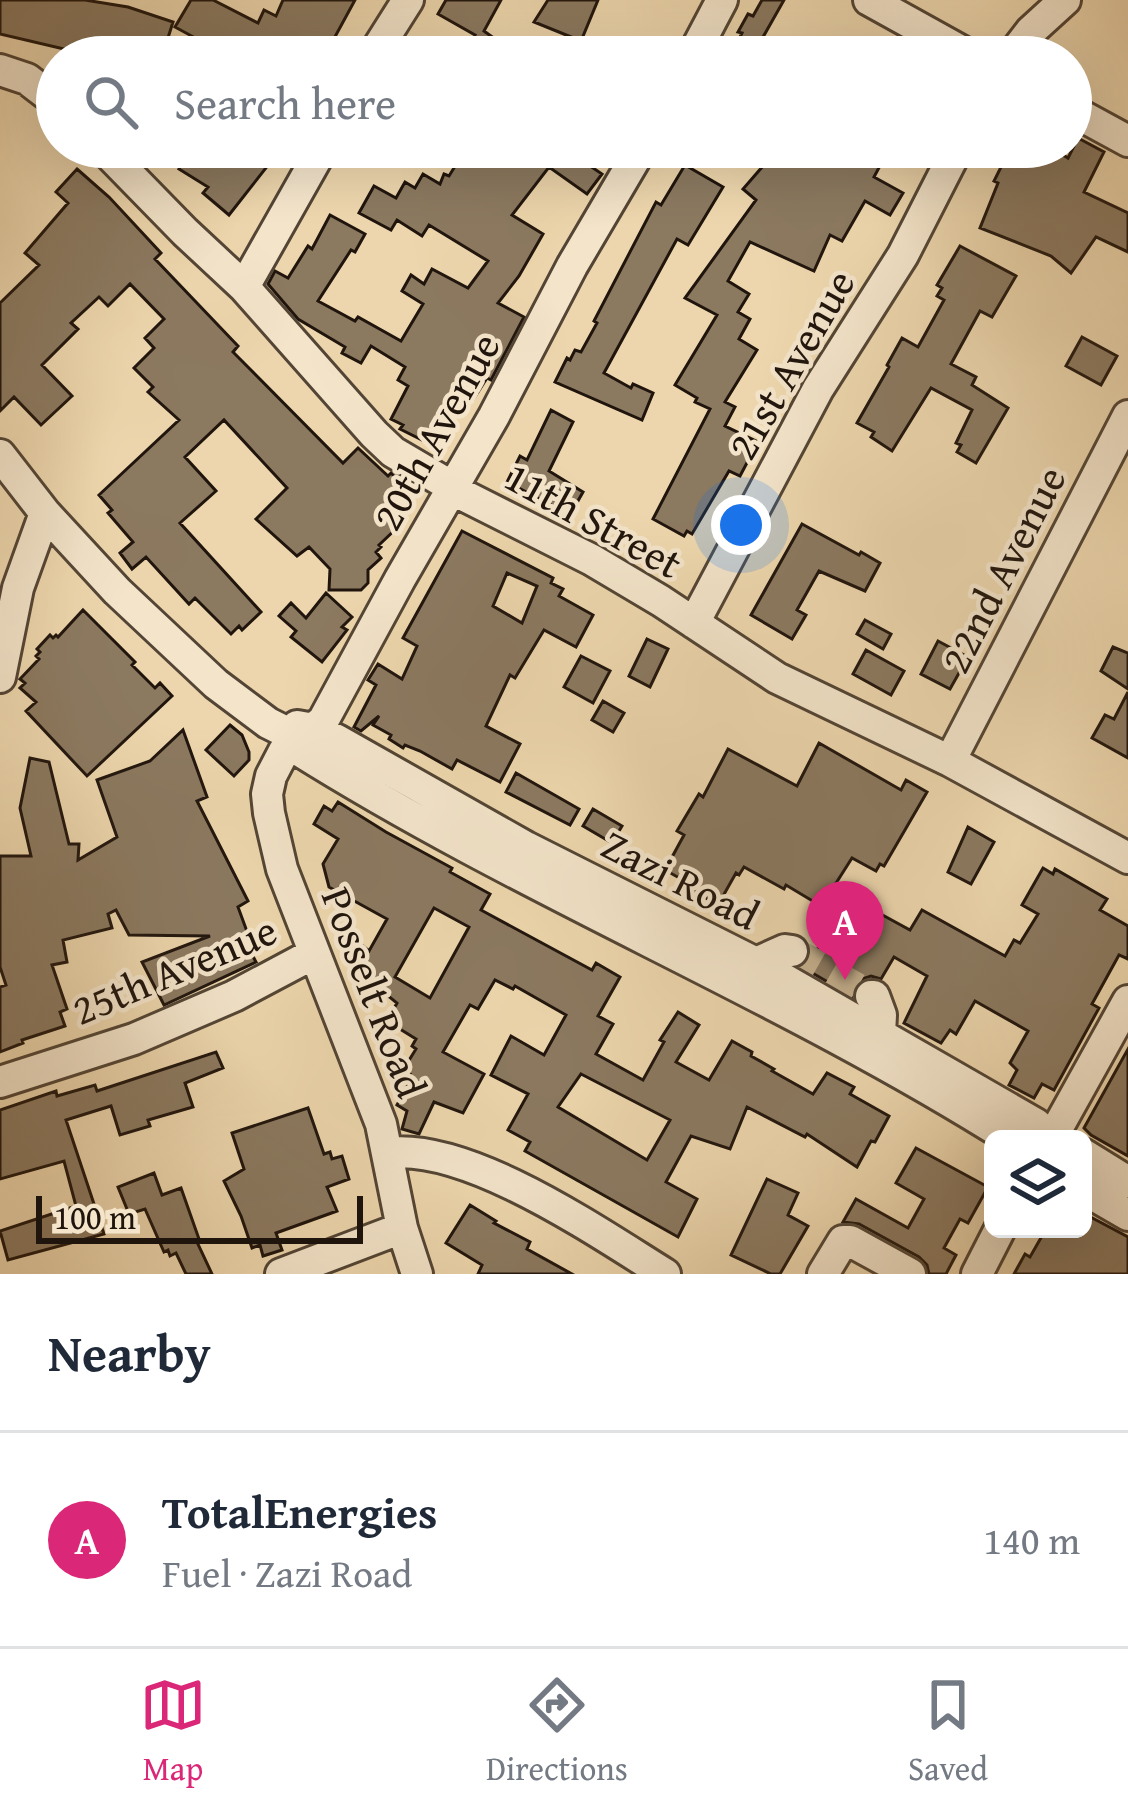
<!DOCTYPE html>
<meta charset="utf-8">
<style>
:root{--surface:#fff;--page:#f6f6f7;--text:#1f2937;--muted:#747a83;--line:#e0e1e3;--accent:#db2777}
body{margin:0;font-family:"Gentium Book Plus",serif;background:var(--page);color:var(--text)}
.controls{position:absolute;right:36px;bottom:36px;display:grid;overflow:hidden;border-radius:18px;box-shadow:0 12px 48px #0002}
.controls button{width:108px;height:108px;display:grid;place-items:center;padding:0;border:0;border-bottom:3px solid var(--line);background:var(--surface);color:var(--text);font:60px sans-serif}
.scale{position:absolute;left:36px;bottom:30px;width:327px;box-sizing:border-box;padding-left:12px;border:6px solid #20150d;border-top:0;font-size:33px;line-height:42px;white-space:nowrap;color:#20150d;-webkit-text-stroke:9px #f3e4ca;paint-order:stroke}
.you{position:absolute;left:741px;top:525px;width:42px;height:42px;margin:-30px;border:9px solid #fff;border-radius:50%;background:#1a73e8;box-shadow:0 0 0 18px #1a73e833}
.badge{display:grid;place-items:center;width:78px;height:78px;border-radius:50%;background:var(--accent);color:#fff;font-size:39px;font-weight:700}
.pin{position:absolute;translate:-50% -99px;filter:drop-shadow(0 3px 6px #0008)}
.pin::after{content:'';position:absolute;top:63px;width:42px;height:36px;background:inherit;clip-path:polygon(0 0,100% 0,50% 100%)}
.list{margin:0;padding:0;list-style:none}
h2{display:flex;justify-content:space-between;align-items:center;height:156px;margin:0;padding:0 48px;font-size:51px}
h2 small{font-size:39px;font-weight:400;color:var(--muted)}
.list li{display:grid;grid-template-columns:78px 1fr auto;gap:36px;align-items:center;box-sizing:border-box;height:216px;padding:0 48px;border-top:3px solid var(--line)}
.list b{display:block;font-size:45px;white-space:nowrap}
.list p{margin:0;font-size:39px;white-space:nowrap;color:var(--muted)}
.list em{font-size:39px;font-style:normal;color:var(--muted)}
.icon{flex:none;width:66px;height:66px;fill:none;stroke:currentColor;stroke-width:2;stroke-linecap:round;stroke-linejoin:round}
.map{position:relative;flex:none;width:1128px;height:1274px;overflow:hidden}
.search{position:absolute;background:var(--surface);box-shadow:0 12px 48px #0002;left:36px;right:36px;top:36px;height:132px;display:flex;align-items:center;gap:30px;box-sizing:border-box;padding:0 42px;border-radius:66px;color:var(--muted);font-size:45px}
.sheet{height:372px;background:var(--surface)}
nav{display:flex;justify-content:space-around;align-items:center;box-sizing:border-box;height:168px;border-top:3px solid var(--line);background:var(--surface);font-size:33px;color:var(--muted)}
nav a{display:grid;justify-items:center;gap:6px}
nav .on{color:var(--accent)}
.map>svg:first-child{display:block}
.building{fill:#8b7960;stroke:#20150d;stroke-width:3;fill-rule:evenodd}
.lines{fill:none;stroke-linecap:round;stroke-linejoin:round}
.minor-tunnel{stroke:#c4af8d;stroke-width:30;stroke-dasharray:30 15;stroke-linecap:butt}
.minor-casing{stroke:#534535;stroke-width:36}
.minor{stroke:#f3e4ca;stroke-width:30}
.labels{text-anchor:middle;dominant-baseline:central;stroke-width:9;stroke-linejoin:round;paint-order:stroke}
.street-label{font-size:42px;fill:#20150d;stroke:#f3e4ca}
</style>
<div class="map">
<svg width="1128" height="1274" viewBox="0 0 1128 1274">
<rect width="100%" height="100%" fill="#edd6ad"/>
<filter id="stains"><feTurbulence type="fractalNoise" baseFrequency=".00167" numOctaves="4"/><feColorMatrix values="0 0 0 0 .2 0 0 0 0 .09 0 0 0 0 .02 0 0 0 .5 -.17"/></filter>
<radialGradient id="worn" r=".72"><stop offset=".6" stop-color="#630" stop-opacity="0"/><stop offset="1" stop-color="#630" stop-opacity=".3"/></radialGradient>
<path class="building" d="M0,0H85L128,7L173,22L162,57H98L0,34Z
M191,0H213L258,23L264,10L276,16L283,0H355L324,57H218L221,52L175,27Z
M446,0H501L484,31L520,57H459L475,35L438,14Z
M548,0H598L581,41L534,22Z
M762,0H784L754,53L737,43L742,33L738,32L748,14L753,16Z
M1078,138L1104,152L1084,192L1128,213V252L1096,237L1071,273L1051,256L980,228L998,183L994,181L1011,147H1050L1068,158Z
M192,147H254L273,159L229,215L203,193L208,187L179,169Z
M467,147H583L577,157L602,174L587,194L549,167L512,215L543,234L519,276L498,303L524,317L491,380L487,378L473,400L459,391L432,445L400,429L403,425L391,419L408,386L398,380L405,367L371,346L361,363L342,353L345,347L298,319L268,284L275,271L288,278L308,246L312,249L330,215L365,234L355,252L351,250L318,301L355,321L358,317L401,341L423,304L402,291L411,275L424,284L432,269L468,288L488,261L429,225L422,236L397,220L391,230L359,213L374,186L396,198L405,182L415,188L423,174L440,184L444,174L449,176Z
M752,147H820L835,155L839,147H890L874,177L903,193L890,215L865,201L842,241L830,235L814,271L750,242L728,281L749,294L738,312L750,319L739,339L757,350L725,402L735,407L725,426L758,442L740,476L729,471L692,534L687,531L684,536L653,519L710,409L695,402L697,398L675,385L717,315L685,298L756,200L743,189L770,158Z
M685,165L723,187L688,245L677,239L604,373L631,388L633,384L653,393L642,420L555,382L567,358L570,360L575,350L581,352L597,323L594,321L656,202L661,205Z
M77,169L109,197L161,253L155,259L238,346L233,352L343,463L358,448L388,476L391,473L394,476L407,488L384,511L399,526L379,545L381,547L376,552L381,558L368,570V583L361,590H329L330,569L309,547L297,556L256,519L287,488L224,420L185,457L216,491L180,523L261,612L242,630L239,626L231,634L195,598L189,604L146,557L132,569L120,553L133,542L108,513L112,510L99,495L179,420L148,392L153,387L134,368L154,348L145,338L164,319L130,284L108,306L99,297L71,323L78,329L42,365L72,396L41,425L14,397L0,411V303L39,265L25,253L68,203L56,192Z
M960,246L1016,276L992,317L980,311L951,364L976,377L972,385L1008,408L976,463L957,452L961,445L956,443L972,410L931,388L892,451L871,437L874,432L857,423L889,367L887,365L902,338L918,347L944,300L937,296L942,288L937,285Z
M1082,337L1117,356L1101,385L1066,366Z
M551,410L573,422L549,471L583,492L570,515L507,482L520,456L527,460Z
M802,524L859,555L861,552L880,563L865,591L819,571L797,610L806,615L792,639L751,615Z
M462,531L553,578L551,583L563,589L559,596L593,615L576,647L544,630L515,678L510,675L486,726L520,744L500,782L457,760L452,769L420,751L405,745L403,748L389,739L391,735L373,725L379,716L361,731L354,727L376,685L368,680L378,664L402,679L417,646L403,638ZM507,573L537,586L522,623L493,606Z
M326,593L352,617L342,627L347,630L322,662L291,637L296,631L279,616L291,603L306,618Z
M83,610L135,662L132,665L155,688L160,683L172,696L87,776L26,711L36,702L20,688L25,683L20,679L39,659L36,656L40,652L37,649L50,635L53,638L56,635L58,637Z
M865,620L891,634L883,649L857,634Z
M647,639L668,649L650,687L629,676Z
M938,641L968,657L950,689L921,674Z
M1113,647L1128,653V689L1101,671Z
M866,650L904,671L891,695L853,674Z
M581,656L610,671L593,703L564,687Z
M1128,692V758L1092,738L1105,715L1114,719Z
M603,701L624,713L613,732L592,720Z
M230,725L242,735L249,752V760L234,776L206,750Z
M183,730L207,797L197,801L248,901L238,907L249,937H243L256,962L164,1005L142,962L210,936L129,935L116,910L108,914L112,928L63,940L67,962L52,965L67,1009L60,1012L65,1026L22,1040L23,1043L0,1052V987L6,985L0,967V856H31L20,808L30,758L49,762L69,844H79L78,860L117,837L97,780L150,761Z
M819,743L901,790L906,780L927,792L884,866L880,864L876,871L852,858L833,888L910,930L922,910L1005,956L1014,940L1020,943L1038,914L1022,905L1043,868L1053,874L1055,869L1107,899L1100,910L1128,926V959L1119,955L1092,1004L1099,1008L1054,1090L1042,1084L1034,1098L1009,1085L1017,1070L1010,1063L1028,1031L975,1001L956,1034L950,1030L941,1043L904,1023L927,976L894,957L881,979L871,976L862,979L855,985L852,996L802,967L811,955V947L817,950L836,915L786,885L784,889L744,867L739,875L736,873L718,905L681,884L683,880L665,870L684,835L677,831L699,794L703,797L728,749L797,786Z
M516,773L579,809L570,825L506,792Z
M338,802L386,832L452,868L450,872L490,894L481,910L592,970L596,963L620,977L598,1016L613,1024L596,1054L643,1080L664,1042L660,1040L678,1012L699,1025L676,1062L709,1080L732,1041L752,1052L751,1056L774,1069L772,1071L813,1094L827,1073L854,1087L850,1094L889,1116L875,1142L871,1141L857,1167L807,1134L805,1137L747,1107L730,1149L691,1136L666,1182L697,1199L678,1237L525,1151L530,1142L508,1130L528,1094L491,1075L511,1036L544,1055L566,1015L515,986L513,989L495,980L478,1009L470,1005L443,1052L484,1074L463,1113L434,1102L419,1134L402,1129L407,1111L397,1105L410,1081L407,1079L410,1074L403,1070L416,1049L412,1046L416,1039L387,1021L397,1003L349,964L363,946L369,951L387,919L329,887L323,864L338,839L314,824L324,806L332,811ZM434,908L469,927L430,998L395,977ZM581,1074L670,1120L647,1160L558,1107Z
M593,809L622,826L612,843L583,826Z
M968,827L994,842L971,884L948,872Z
M1128,1049V1156L1091,1135L1084,1128Z
M216,1052L223,1068L185,1083L193,1107L148,1120L150,1126L120,1135L111,1106L66,1120L104,1234L8,1260L0,1231L76,1206L64,1161L0,1179V1110L56,1091L57,1096L95,1085L97,1091Z
M308,1108L324,1154L330,1152L332,1159L342,1156L349,1179L327,1187L337,1211L276,1233L282,1250L263,1256L260,1245L252,1248L241,1216L224,1181L244,1169L232,1133Z
M916,1148L988,1187L968,1223L960,1219L944,1248L956,1255L946,1274H929L927,1265L919,1257L859,1224L843,1222L856,1199L908,1228L924,1199L896,1183Z
M154,1173L162,1195L181,1188L199,1239L196,1240L212,1274H186L176,1253L170,1256L168,1250L164,1252L145,1209L129,1214L118,1187Z
M767,1179L798,1193L788,1215L808,1226L780,1274H771L731,1255Z
M470,1205L496,1221L494,1223L530,1242L527,1249L572,1274H478L482,1265L446,1243Z
M1083,1213L1128,1237V1274H1014L1025,1254L1030,1257L1046,1229H1083Z"/>
<g class="lines">
<path class="minor-tunnel" d="M792,951L871,996"/>
<g class="minor-casing">
<path id="minor" d="M869,0L972,57
M372,57L408,0
M692,57L722,0
M1011,57L1031,31L1065,0
M0,70L27,79L57,102
M1071,110L1128,141
M102,147L185,232L244,287L374,434L393,452L444,482L453,490L592,560L661,601L777,678L950,761L1128,858
M244,287L323,147
M0,455L45,513L117,591L216,684L268,723L284,731L292,746C523,892 780,993 1011,1139
M694,623L818,389L903,255L958,147
M0,677L18,588L45,513
M297,726L314,729L337,740L526,847L756,963L1036,1124
M950,761L1128,416
M756,963L785,950L792,951
M871,996H874L881,1015L880,1034
M0,1082L134,1039L234,996L313,954
M1058,1127L1128,1001
M388,1153C469,1143 597,1232 665,1274
M1083,1154L1128,1182
M1083,1189L1128,1215
M281,1274L402,1228
M417,1274L402,1228L381,1124L282,869L269,813L267,794L271,776L284,751L323,721L400,579L494,416L572,266L642,147
M823,1274L843,1241H850L910,1274
M977,1274L1000,1229"/>
</g>
<use href="#minor" class="minor"/>
</g>
<g class="labels">
<g class="street-label">
<text transform="translate(790 364) rotate(-60)">21st Avenue</text>
<text transform="translate(435 431) rotate(-61)">20th Avenue</text>
<text transform="translate(594 519) rotate(29)">11th Street</text>
<text transform="translate(1002 569) rotate(-63)">22nd Avenue</text>
<text transform="translate(681 879) rotate(27)">Zazi Road</text>
<text transform="translate(174 969) rotate(-23)">25th Avenue</text>
<text transform="translate(375 992) rotate(69)">Posselt Road</text>
</g>
</g>
<rect width="100%" height="100%" filter="url(#stains)"/>
<rect width="100%" height="100%" fill="url(#worn)"/>
</svg>
<div class="controls">
<button><svg class="icon" aria-label="layers" viewBox="0 0 24 24"><path d="M12 4l9 5-9 5-9-5zM3 14l9 5 9-5"/></svg></button>
</div>
<div class="scale">100 m</div>
<div class="you"></div>
<div class="pin badge" style="left:845px;top:980px">A</div>
<div class="search"><svg class="icon" aria-label="search" viewBox="0 0 24 24"><circle cx="10" cy="10" r="6"/><path d="M15 15l6 6"/></svg>Search here</div>
</div>
<section class="sheet">
<h2>Nearby<small></small></h2>
<ul class="list">
<li><span class="badge">A</span><div><b>TotalEnergies</b><p>Fuel · Zazi Road</p></div><em>140 m</em></li>
</ul>
</section>
<nav>
<a class="on"><svg class="icon" aria-label="map" viewBox="0 0 24 24"><path d="M3 6l6-2 6 2 6-2v14l-6 2-6-2-6 2zM9 4v14M15 6v14"/></svg>Map</a>
<a><svg class="icon" aria-label="directions" viewBox="0 0 24 24"><path d="M12 3l9 9-9 9-9-9zM9 14v-3h6M13 9l2 2-2 2"/></svg>Directions</a>
<a><svg class="icon" aria-label="saved" viewBox="0 0 24 24"><path d="M7 4h10v16l-5-4-5 4z"/></svg>Saved</a>
</nav>
